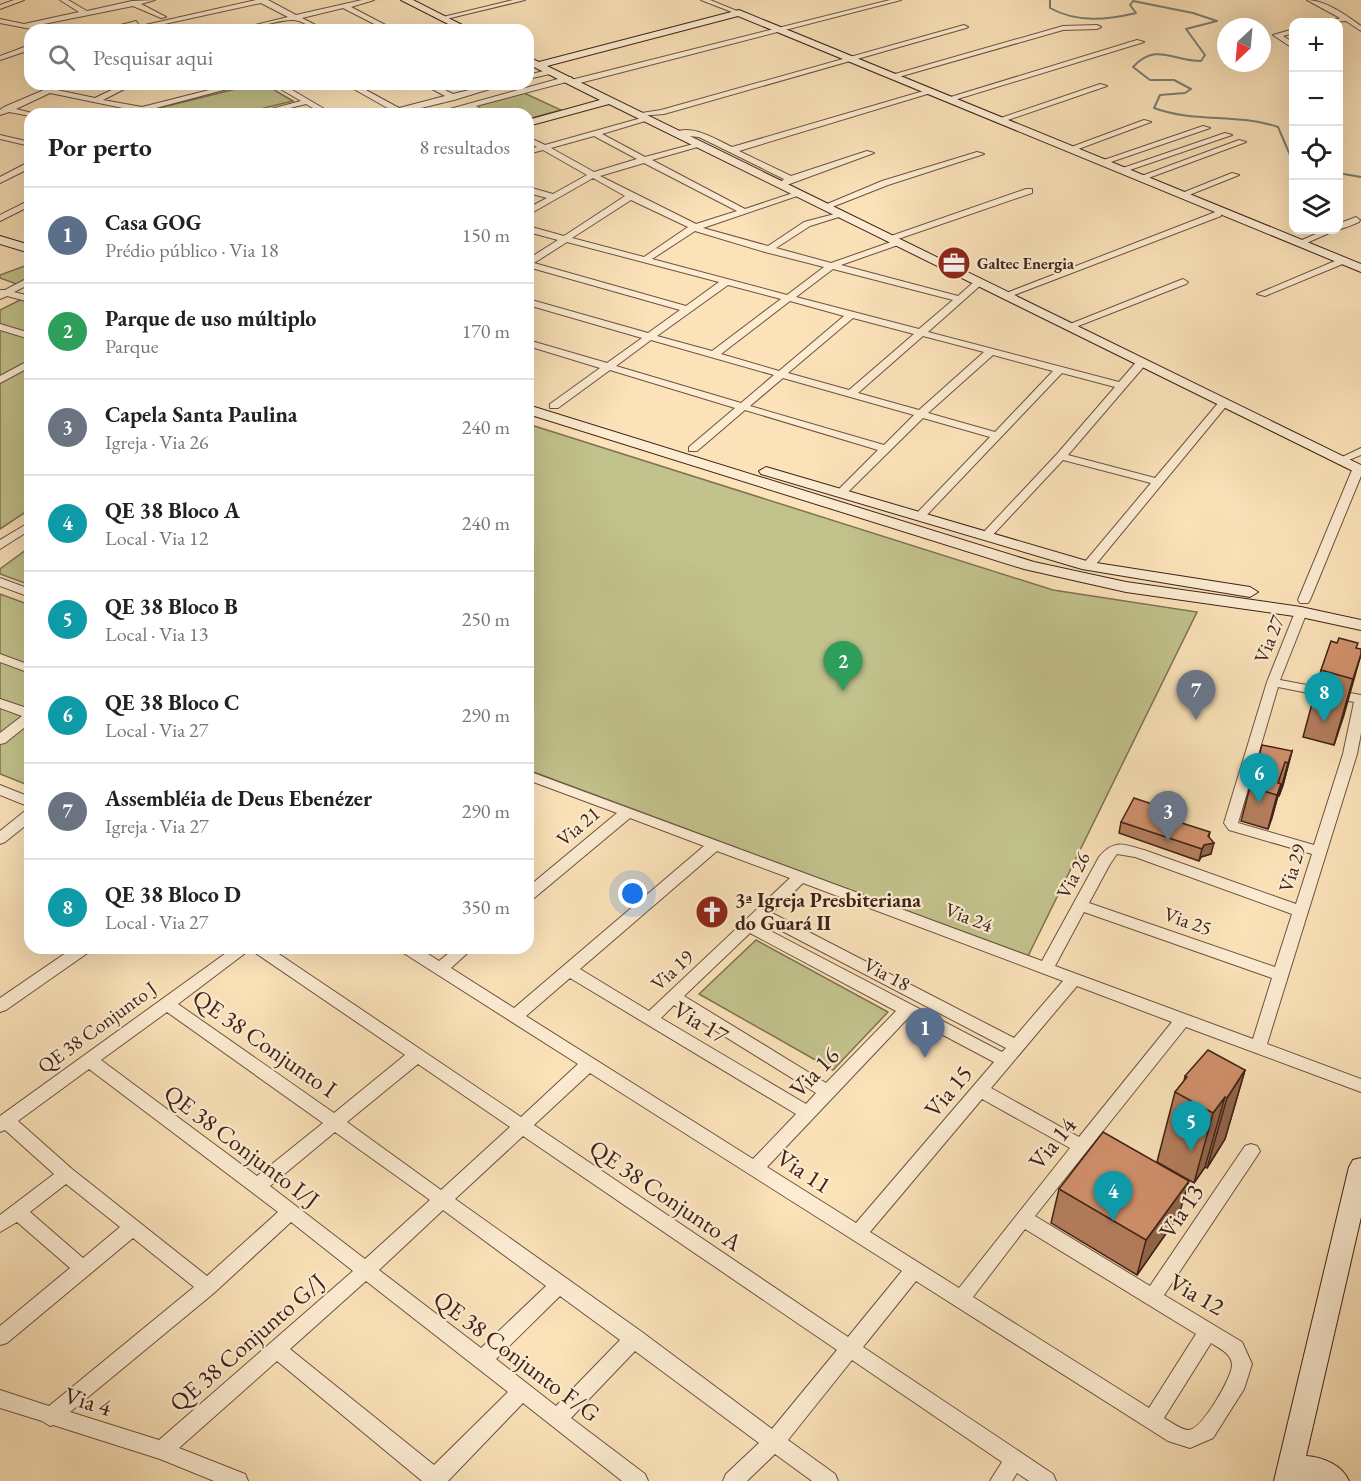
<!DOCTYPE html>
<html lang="pt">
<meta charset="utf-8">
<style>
:root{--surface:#fff;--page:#f2f2f2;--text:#222;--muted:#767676;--line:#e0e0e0;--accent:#d93025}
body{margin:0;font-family:"EB Garamond",serif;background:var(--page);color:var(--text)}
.controls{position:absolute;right:18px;top:18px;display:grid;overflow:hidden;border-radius:12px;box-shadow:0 6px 24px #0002}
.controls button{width:54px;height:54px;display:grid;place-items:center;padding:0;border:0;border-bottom:2px solid var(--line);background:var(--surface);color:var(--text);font:30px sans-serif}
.compass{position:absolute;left:1217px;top:18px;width:54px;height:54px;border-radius:50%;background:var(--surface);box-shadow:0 6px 24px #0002;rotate:206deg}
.you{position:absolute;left:633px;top:894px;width:21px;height:21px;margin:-15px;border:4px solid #fff;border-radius:50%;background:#1a73e8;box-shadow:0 0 0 9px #1a73e833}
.badge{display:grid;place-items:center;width:39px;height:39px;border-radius:50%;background:var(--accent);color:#fff;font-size:20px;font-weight:700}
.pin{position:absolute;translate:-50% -50px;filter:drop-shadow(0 2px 3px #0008)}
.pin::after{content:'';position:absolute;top:32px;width:21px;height:18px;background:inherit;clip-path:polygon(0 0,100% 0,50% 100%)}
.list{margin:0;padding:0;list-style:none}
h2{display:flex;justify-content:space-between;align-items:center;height:78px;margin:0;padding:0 24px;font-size:26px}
h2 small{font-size:20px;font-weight:400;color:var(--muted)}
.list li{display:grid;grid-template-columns:39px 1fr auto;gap:18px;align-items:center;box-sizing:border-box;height:96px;padding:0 24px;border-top:2px solid var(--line)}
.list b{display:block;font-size:22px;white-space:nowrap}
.list p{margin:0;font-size:20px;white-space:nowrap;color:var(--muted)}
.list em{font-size:20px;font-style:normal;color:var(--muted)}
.icon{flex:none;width:33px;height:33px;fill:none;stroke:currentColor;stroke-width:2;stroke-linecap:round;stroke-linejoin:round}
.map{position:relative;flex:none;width:1361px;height:1481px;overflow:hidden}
.search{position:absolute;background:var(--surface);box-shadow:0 6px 24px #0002;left:24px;top:24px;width:510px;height:66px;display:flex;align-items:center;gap:15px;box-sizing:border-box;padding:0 21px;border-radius:18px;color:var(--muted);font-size:22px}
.panel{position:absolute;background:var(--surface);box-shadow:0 6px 24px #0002;left:24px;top:108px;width:510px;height:846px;border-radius:18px}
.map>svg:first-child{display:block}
.green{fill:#c2c28c;stroke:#807252;stroke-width:1.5}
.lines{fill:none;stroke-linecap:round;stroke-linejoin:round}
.stream{stroke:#797f74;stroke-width:2}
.street-casing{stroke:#6e5240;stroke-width:2}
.secondary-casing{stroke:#3f2217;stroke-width:2}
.street{fill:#fcecd2;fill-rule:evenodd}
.secondary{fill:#fcecd2;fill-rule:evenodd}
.wall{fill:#b57e5e;stroke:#3f2217;stroke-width:1.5}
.shaded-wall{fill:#93664c;stroke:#3f2217;stroke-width:1.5}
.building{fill:#d2926d;stroke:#3f2217;stroke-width:1.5}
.labels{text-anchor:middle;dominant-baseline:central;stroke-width:4.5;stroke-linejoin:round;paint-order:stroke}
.far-poi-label{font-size:16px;font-weight:bold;fill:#3f2217;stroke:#fcecd2;text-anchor:start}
.street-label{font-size:20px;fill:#3f2217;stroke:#fcecd2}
.poi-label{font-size:20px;font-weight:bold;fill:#3f2217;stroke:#fcecd2;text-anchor:start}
.near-street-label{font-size:24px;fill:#3f2217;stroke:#fcecd2}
</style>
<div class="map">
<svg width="1361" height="1481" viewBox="0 0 1361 1481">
<rect width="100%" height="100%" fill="#fbe2b9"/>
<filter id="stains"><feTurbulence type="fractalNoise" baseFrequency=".00333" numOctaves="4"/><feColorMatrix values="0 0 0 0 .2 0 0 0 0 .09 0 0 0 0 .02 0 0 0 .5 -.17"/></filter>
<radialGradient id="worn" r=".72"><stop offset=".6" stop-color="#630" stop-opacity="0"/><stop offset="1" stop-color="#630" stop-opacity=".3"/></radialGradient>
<path class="green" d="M256,84H264L293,101L240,114H176L157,110L159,108Z
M524,93L561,110L528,119V114H446Z
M30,264V289L0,278V275Z
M30,295V509L0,529V310Z
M528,424L1053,590L1197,612L1028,956L528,770Z
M30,547V585L0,574V569Z
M0,594L30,605V786L0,774Z
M756,940L888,1012L833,1070L699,994Z"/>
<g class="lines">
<path class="stream" d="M1050,0V8C1077,23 1107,20 1136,13L1130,5L1133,1L1193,13L1217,21L1186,29L1205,55L1201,61C1173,61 1156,42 1133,67L1150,80H1174L1191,89L1185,93L1160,95L1154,108C1194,123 1237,113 1278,127L1290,155L1294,157
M1338,173L1361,177"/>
<g class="street-casing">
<path id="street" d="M14,0H24L0,9V5Z
M60,0H68L87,11L132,1L155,0L141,4L166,17L161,18L133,6L34,26L31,29L0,23V19L24,24L79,12Z
M256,0H268L296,15L362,0H374L351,7L395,30H386L343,8L302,18L325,30C312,30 303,20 293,20C274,20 255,30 234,30L288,17L261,3L137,30H123Z
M513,0H525L442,20L439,18Z
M701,0H710L742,13L737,14Z
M890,0H901L576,84H570V81L476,106L490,114H480L468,108L445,114H432L565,77H571V80Z
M1307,0C1325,0 1346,15 1361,26V31L1346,21L1329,22L1340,18Z
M136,21L138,24L115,30H102Z
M964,25L968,27L966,28L664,114L639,116L635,114L661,110Z
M1063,26L1097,25L1101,27L1097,29L1063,30L895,78L888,76Z
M1294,29V33L1283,36L1294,43V49L1273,35Z
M1137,40L1144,42L951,101L944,99Z
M27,46H30V50L0,60V56Z
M551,69L555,71L554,73L528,79V75Z
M58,84H68L57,90L95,98L124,84H134L103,100L142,107L233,84H246L152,109L167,114H152L50,93L16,109L36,114H30V116L9,112L0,115V110L4,107Z
M272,84H282L333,114H323L306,104L266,114H252L301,101Z
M345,84H355L399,108L445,96L423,84H433L453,94L493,84H506L454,100L396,114H383L391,110Z
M1100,84L1107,86L1002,122L995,120Z
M927,90L934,92L739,151L791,176L867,151L874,153L784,186L780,183L784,179L699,137L678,135L674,133C691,123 717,140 732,147Z
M645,117L652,119L602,134L645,157L701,142V146L652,160L745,209L796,192L803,194L703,228L768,246L804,222L842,212V216L810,226L776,248L831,263L891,242L887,239L888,237L1026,189H1032V193L898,239L902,242L901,244L841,265L958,296L976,280H982V284L928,332L1119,382L1138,360H1146V364L1068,455L1155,478L1219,402L1223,401L1228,404L1092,569L1088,570L1082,566L1084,563L1151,483L1063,460L989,539H981L979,537L1057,454L1115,387L1062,373L923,519H915V515L990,437L923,418L845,495H837V491L878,450L745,410L697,451H689V447L735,408L610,370L558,408H550V404L600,368L528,346V340L607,363L642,338L528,305V299L648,333L680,310L528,267V259L558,240L528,232V226L564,236L625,196L593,178L528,215V208L547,198L528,193V187L553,194L587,175L543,150L528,154V149L537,147L528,142V137L545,145ZM594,136L637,159L594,172L551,148ZM644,163L737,211L696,224L600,176ZM631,200L688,227L644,257L572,238ZM695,231L765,252L824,267L787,295L652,259ZM567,242L719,282L686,306L534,263ZM833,269L953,300L919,329L796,297ZM728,285L781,299L712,351L657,336ZM790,301L844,316L779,371L721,354ZM853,318L914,334L849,390L788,373ZM923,336L984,352L919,410L858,393ZM651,340L774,375L741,403L616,366ZM993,355L1053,371L995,432L928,413ZM783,378L914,415L884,445L750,406Z
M1144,120L1151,122L1073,151L1066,149Z
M1203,126L1210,128L1105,164L1098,162Z
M1225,133L1232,135L1124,172L1117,170Z
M0,135L30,142V146L0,139Z
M1239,140L1246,142L1143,180L1136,178Z
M977,152L984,154L888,185L827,209L820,207L882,181Z
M27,163H30V168L0,183V177Z
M1232,173L1239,175L1184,197L1177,195Z
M30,200V206L0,221V215Z
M1218,211L1221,212V216L1009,297L1001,295Z
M1356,217L1360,220L1359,222C1352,225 1345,228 1337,230L1338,224Z
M1325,230H1336L1302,245L1295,243Z
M1342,258L1347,261L1345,263L1265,296L1257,294Z
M30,277V284L14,292L30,296V302L7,296L0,299V290H5Z
M1183,279L1188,282L1186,284L1073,328L1065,326Z
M0,324L30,333V339L0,330Z
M30,360V367L0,383V376Z
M1361,448V455L1339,464L1334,461Z
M1361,467V476L1310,600L1308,603H1300L1298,600L1352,470L1354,468Z
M30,522V530L0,549V540Z
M0,578L30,589V597L0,586Z
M1301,608L1307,612L1280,680L1361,695V733L1357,754L1267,1044L1361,1079V1092L1186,1027L1035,1216L1150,1286L1245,1146L1251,1144L1257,1146L1260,1151L1257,1156L1164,1295L1242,1342L1252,1364L1244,1389L1213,1438L1190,1448L1168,1441L916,1281L863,1347L1053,1474L1056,1481H1029L1017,1473L1012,1481H990L1002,1462L852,1360L788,1440L835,1474L838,1481H812L775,1454L747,1481H723L726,1474L759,1443L635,1351L571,1418L645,1474L648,1481H622L523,1403L448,1481H422L277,1361L179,1448L245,1474L248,1481H214L160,1459L53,1425L50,1426L42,1421L0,1408V1390L49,1406L194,1287L133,1238L7,1343L0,1345V1326L70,1268L17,1222L0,1232V1215L54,1174L5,1130L0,1132V1116L233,948H270L521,1117L578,1064L402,952L399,948H419L439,961L455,948H473L451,968L514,1008L704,846L630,818L533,899L528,900V887L617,813L528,780V771L1042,961L1099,857C1114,839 1123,844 1144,850L1296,904L1312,854L1229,830L1224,823L1267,682L1295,612ZM1278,687L1354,702L1343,754L1314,845L1238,823ZM717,851L790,878L649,1011L580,969ZM1117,854L1135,857L1292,914L1275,967L1089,903L1110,864ZM803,883L1063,981L1014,1038L772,913ZM1084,912L1272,978L1253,1039L1055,966ZM763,921L1006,1048L1002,1052L759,925ZM750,933L896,1011L826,1083L684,996ZM252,948L254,952L405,1055L334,1113L178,1004ZM570,978L796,1114L753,1159L526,1016ZM1077,986L1172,1022L1079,1137L991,1088ZM674,1005L816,1093L806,1104L661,1018ZM167,1012L323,1123L257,1176L101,1060ZM909,1017L994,1062L856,1223L767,1167ZM418,1064L510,1127L441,1190L347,1122ZM89,1069L278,1212L207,1276L72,1169L18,1121ZM590,1073L902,1271L848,1337L534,1125ZM982,1099L1070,1148L959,1288L870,1232ZM335,1132L430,1200L365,1259L270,1186ZM523,1136L837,1350L772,1429L642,1332L455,1199ZM66,1184L120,1227L83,1258L30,1212ZM443,1210L546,1286L481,1348L379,1270ZM291,1222L353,1271L159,1440L70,1412L214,1293ZM1025,1229L1196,1334L1149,1408L973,1297ZM366,1281L508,1392L434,1465L290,1349ZM560,1296L620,1340L556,1406L496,1359ZM1211,1343C1219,1348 1232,1354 1232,1365C1232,1378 1202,1429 1189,1430C1181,1430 1171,1422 1164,1418Z
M0,654L30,665V673L0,662Z
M0,699L30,709V723L5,743L0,744V733L22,716L0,708Z
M0,785L30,797V807L0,795Z
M30,809V822L5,842L0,844V831L25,811Z
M73,948H92L89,952L6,1010L0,1012V998Z"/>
</g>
<g class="secondary-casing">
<path id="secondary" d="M401,0H413L472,30H460Z
M739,10L1361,264V272L738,16L547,66L1361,465V475L609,104L528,126V120L600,100L528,64V57L539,62Z
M0,236L30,245V253L0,244Z
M528,405L1034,562L1126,582L1301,607L1361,620V630L1301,617L1126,592L1024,569L528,414Z
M766,467L1090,562L1250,587L1258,592L1250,597L1082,569L761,474L759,471Z
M1361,1158V1217L1306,1456C1323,1457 1342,1465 1349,1481H1274L1349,1167L1353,1160Z"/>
</g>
<use href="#street" class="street"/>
<use href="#secondary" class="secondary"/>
</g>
<path class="wall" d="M1361,654L1334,745L1303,737L1321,670Z
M1292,751L1283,785L1279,796H1278L1268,829L1241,821L1250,787Z
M1167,809L1165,818L1209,837L1211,854L1201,857L1199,861L1119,833L1121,822Z
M1245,1070L1225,1139L1207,1168L1205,1167L1194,1183L1157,1162L1175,1092L1184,1081L1185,1076Z
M1059,1189L1179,1215L1137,1275L1051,1223Z"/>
<path class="shaded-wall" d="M1361,654L1344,715L1334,745L1353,679Z
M1292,751L1283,785L1279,796L1288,763Z
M1281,784L1272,818L1268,829L1277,795Z
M1210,832L1207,844L1214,843L1211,854L1201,857L1199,861L1202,849Z
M1245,1070L1225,1139L1207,1168L1227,1098Z
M1225,1097L1205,1167L1194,1183L1213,1113Z
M1189,1181L1179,1215L1137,1275L1146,1240Z"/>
<path class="building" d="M1339,638L1358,643L1356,648L1361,649V654L1353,679L1321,670L1331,641L1337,643Z
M1262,745L1292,751L1288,763L1285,762L1278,783L1281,784L1277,795L1250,787Z
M1134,798L1167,809L1163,817L1210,832L1208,836L1214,843L1204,845L1202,849L1121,822Z
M1208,1050L1245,1070L1227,1098L1225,1097L1213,1113L1175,1092L1187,1077L1185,1076Z
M1103,1132L1189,1181L1146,1240L1059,1189Z"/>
<defs>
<g id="office-disc" transform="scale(1.725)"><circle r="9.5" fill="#8f2418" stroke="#fcecd2"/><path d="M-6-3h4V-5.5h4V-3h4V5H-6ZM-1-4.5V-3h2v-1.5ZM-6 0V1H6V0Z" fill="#fff"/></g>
<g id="church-disc" transform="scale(1.725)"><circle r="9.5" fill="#8f2418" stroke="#fcecd2"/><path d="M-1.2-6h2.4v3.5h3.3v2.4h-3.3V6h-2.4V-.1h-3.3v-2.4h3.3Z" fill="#fff"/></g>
</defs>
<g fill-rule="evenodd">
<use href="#office-disc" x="954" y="263"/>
<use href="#church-disc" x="712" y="912"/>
</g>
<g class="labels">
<g class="far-poi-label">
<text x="977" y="263">Galtec Energia</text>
</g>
<g class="street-label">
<text transform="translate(1269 639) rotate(-68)">Via 27</text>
<text transform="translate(578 826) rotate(-40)">Via 21</text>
<text transform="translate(1292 868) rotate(-73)">Via 29</text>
<text transform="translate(1073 875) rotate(-63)">Via 26</text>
<text transform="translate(969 917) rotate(21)">Via 24</text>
<text transform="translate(1188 921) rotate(19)">Via 25</text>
<text transform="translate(672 970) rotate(-43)">Via 19</text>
<text transform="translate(887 974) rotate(28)">Via 18</text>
<text transform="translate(97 1027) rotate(-36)">QE 38 Conjunto J</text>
</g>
<g class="poi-label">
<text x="735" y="900">3ª Igreja Presbiteriana<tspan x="735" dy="23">do Guará II</tspan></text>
</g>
<g class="near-street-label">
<text transform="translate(701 1022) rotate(31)">Via 17</text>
<text transform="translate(265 1043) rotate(35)">QE 38 Conjunto I</text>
<text transform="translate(814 1072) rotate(-46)">Via 16</text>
<text transform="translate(948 1091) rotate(-50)">Via 15</text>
<text transform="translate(1052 1143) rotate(-51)">Via 14</text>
<text transform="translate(242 1146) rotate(37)">QE 38 Conjunto I/J</text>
<text transform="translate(804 1171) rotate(33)">Via 11</text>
<text transform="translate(666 1195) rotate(34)">QE 38 Conjunto A</text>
<text transform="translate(1181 1211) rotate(-56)">Via 13</text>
<text transform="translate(1197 1294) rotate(30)">Via 12</text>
<text transform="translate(247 1342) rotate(-41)">QE 38 Conjunto G/J</text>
<text transform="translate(517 1356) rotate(37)">QE 38 Conjunto F/G</text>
<text transform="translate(88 1401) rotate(17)">Via 4</text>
</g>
</g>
<rect width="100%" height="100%" filter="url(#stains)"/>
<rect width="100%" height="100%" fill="url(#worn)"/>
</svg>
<div class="controls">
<button>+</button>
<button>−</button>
<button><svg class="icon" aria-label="locate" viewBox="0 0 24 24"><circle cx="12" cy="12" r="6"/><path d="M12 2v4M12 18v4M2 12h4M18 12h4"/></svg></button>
<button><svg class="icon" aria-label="layers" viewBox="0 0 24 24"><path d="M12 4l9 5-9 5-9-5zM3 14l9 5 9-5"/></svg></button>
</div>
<svg class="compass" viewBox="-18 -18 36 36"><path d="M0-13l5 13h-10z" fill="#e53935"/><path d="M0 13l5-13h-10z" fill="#767676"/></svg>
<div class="you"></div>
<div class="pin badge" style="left:925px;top:1058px;background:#5c6f8a">1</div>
<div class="pin badge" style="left:843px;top:691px;background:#2e9e5b">2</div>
<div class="pin badge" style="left:1168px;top:841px;background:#6b7280">3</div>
<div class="pin badge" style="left:1113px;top:1221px;background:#0f9aa8">4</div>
<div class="pin badge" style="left:1191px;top:1151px;background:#0f9aa8">5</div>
<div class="pin badge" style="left:1259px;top:803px;background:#0f9aa8">6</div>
<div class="pin badge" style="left:1196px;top:720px;background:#6b7280">7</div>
<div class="pin badge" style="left:1324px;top:722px;background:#0f9aa8">8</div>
<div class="search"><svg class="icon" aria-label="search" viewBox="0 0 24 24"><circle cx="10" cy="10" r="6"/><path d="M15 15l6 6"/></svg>Pesquisar aqui</div>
<section class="panel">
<h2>Por perto<small>8 resultados</small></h2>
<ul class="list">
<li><span class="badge" style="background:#5c6f8a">1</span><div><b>Casa GOG</b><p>Prédio público · Via 18</p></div><em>150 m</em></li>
<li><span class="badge" style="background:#2e9e5b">2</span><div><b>Parque de uso múltiplo</b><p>Parque</p></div><em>170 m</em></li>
<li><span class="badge" style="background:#6b7280">3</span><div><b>Capela Santa Paulina</b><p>Igreja · Via 26</p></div><em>240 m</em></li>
<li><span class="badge" style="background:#0f9aa8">4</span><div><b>QE 38 Bloco A</b><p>Local · Via 12</p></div><em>240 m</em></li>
<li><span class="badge" style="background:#0f9aa8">5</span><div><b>QE 38 Bloco B</b><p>Local · Via 13</p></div><em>250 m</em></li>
<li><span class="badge" style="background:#0f9aa8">6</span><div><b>QE 38 Bloco C</b><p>Local · Via 27</p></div><em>290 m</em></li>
<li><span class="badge" style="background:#6b7280">7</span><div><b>Assembléia de Deus Ebenézer</b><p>Igreja · Via 27</p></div><em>290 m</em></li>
<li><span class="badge" style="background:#0f9aa8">8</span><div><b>QE 38 Bloco D</b><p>Local · Via 27</p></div><em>350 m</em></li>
</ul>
</section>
</div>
